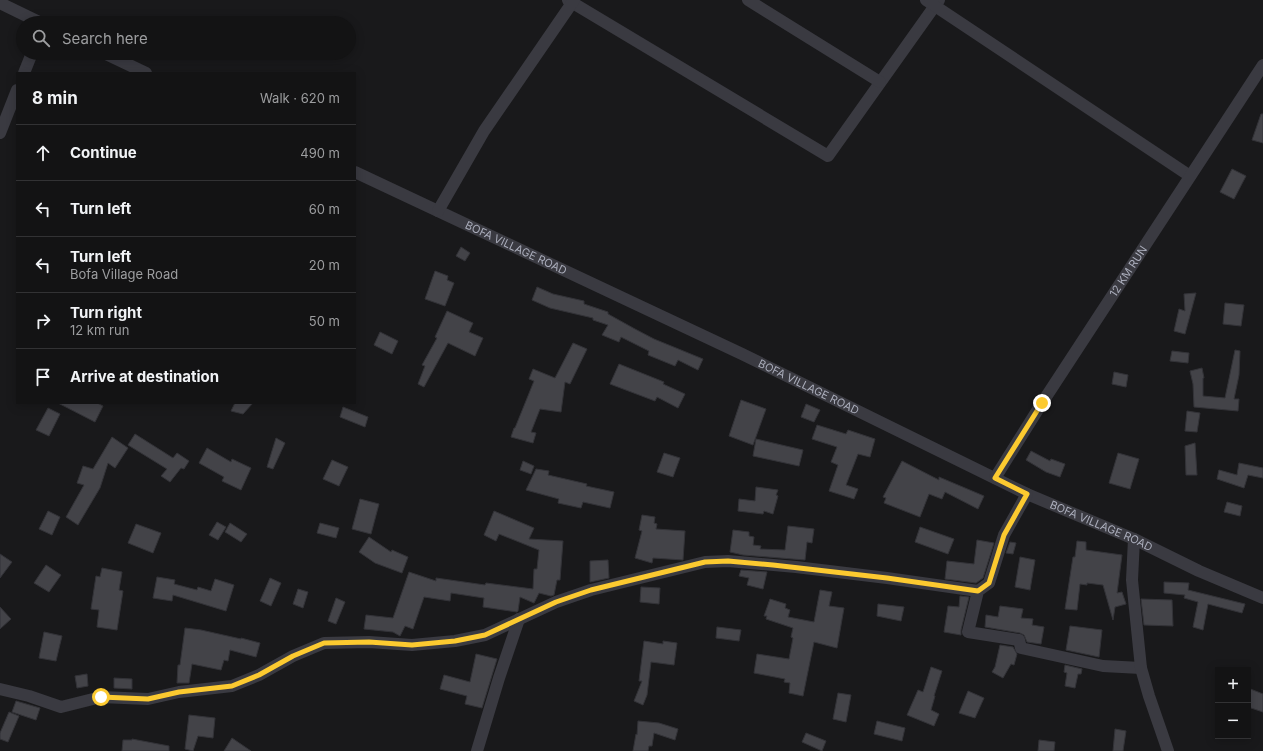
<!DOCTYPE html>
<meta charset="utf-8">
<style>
:root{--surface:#131314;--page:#1c1c1d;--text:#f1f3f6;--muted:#9d9ea0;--line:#323234}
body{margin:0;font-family:Inter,sans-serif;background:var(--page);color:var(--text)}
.controls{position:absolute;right:12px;bottom:12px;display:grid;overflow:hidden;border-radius:0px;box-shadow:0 2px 10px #0003}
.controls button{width:36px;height:36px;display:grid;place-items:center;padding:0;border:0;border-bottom:1px solid var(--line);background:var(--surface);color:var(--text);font:20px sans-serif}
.stop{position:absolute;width:12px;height:12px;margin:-9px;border:3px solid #fcca30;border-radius:50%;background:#fff}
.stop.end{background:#fcca30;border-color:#fff;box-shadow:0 1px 4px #0008}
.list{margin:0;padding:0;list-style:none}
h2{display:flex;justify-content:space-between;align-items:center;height:52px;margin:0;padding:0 16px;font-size:17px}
h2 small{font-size:13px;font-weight:400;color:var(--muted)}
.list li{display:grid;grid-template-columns:26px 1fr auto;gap:12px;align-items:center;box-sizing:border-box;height:56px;padding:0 16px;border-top:1px solid var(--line)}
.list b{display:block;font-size:15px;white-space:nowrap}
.list p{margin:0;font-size:13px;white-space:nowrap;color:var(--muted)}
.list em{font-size:13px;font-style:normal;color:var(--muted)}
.icon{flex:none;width:22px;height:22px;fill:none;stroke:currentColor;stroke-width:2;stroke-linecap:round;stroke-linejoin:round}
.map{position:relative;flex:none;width:1263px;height:751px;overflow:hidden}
.search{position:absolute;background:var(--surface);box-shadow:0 2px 10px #0003;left:16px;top:16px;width:340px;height:44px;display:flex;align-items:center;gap:10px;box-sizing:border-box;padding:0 14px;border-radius:22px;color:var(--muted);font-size:15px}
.panel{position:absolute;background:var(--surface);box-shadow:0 2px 10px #0003;left:16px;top:72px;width:340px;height:332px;border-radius:0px}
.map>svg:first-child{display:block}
.building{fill:#434348;stroke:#333338}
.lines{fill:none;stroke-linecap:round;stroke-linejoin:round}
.minor{stroke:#3a3a41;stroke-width:12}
.route{stroke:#fcca30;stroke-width:5}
.labels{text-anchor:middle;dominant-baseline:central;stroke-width:3;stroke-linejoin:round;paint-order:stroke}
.street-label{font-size:11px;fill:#abaebc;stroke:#141416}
</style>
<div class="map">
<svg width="1263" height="751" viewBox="0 0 1263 751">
<rect width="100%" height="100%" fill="#19191b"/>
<path class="building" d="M1261,114H1263V143L1252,140Z
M1232,169L1246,176L1234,199L1220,192Z
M461,247L470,253L465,261L456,256Z
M435,271L448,276L447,280L454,283L445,306L425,299Z
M537,287L553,294L584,301V304L608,312V314L635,329L654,339L703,359L698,370L678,360L675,366L648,355L649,351L621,337L619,342L602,335L608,325L593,320V318L550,308L532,300Z
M1196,293L1185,334L1174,331L1179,309L1185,311L1184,294Z
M1225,303L1244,305L1241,326L1223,324Z
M447,311L473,323L469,332L483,338L475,356L448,343L424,387L418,384L425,366L422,365L437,338L435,337Z
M380,332L398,341L392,354L374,345Z
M573,343L587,349L570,384L565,382L561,412L540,409L531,432L536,433L533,443L511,437L514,428H515L534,381L529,379L533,369L555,378Z
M1235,350L1240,351L1239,375L1234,399H1239L1238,411L1194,407L1193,384L1190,371L1202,368L1204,378H1203V396L1225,398Z
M1172,351L1189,353L1188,363L1170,361Z
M619,364L664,382L663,384L685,394L678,408L657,397L655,401L610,384Z
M1114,372L1128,375L1126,387L1112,384Z
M741,400L766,409L753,445L729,436Z
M58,403H97L103,406L95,422Z
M235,403H253L243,414L231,411Z
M806,404L820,410L814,422L801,417Z
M343,407L368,417L365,427L340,417Z
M48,408L60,414L49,436L36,430Z
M1187,411L1200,413L1197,432L1185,431Z
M817,425L846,434L848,430L875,439L870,457L858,454L846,485L858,489L854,499L829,491L838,465L831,462L837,447L812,439Z
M135,434L173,458L177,453L189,461L184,469L181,468L170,482L161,476L167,469L128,445Z
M112,437L128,448L115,468L108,463L100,488L78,525L66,517L84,485L77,483L83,466L93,469Z
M276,438L285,443L273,469L267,467Z
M756,439L803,450L799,466L753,456Z
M1195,443L1197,475H1186L1185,446Z
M207,448L231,462L232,459L251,468L241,490L222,481L224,477L199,463Z
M1031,451L1050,461L1051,459L1065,464L1060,477L1046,472L1026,460Z
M664,453L680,458L673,477L657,472Z
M1118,453L1139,459L1130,489L1109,483Z
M332,460L348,467L339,486L323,479Z
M523,461L534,466L531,474L520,470Z
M902,461L939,480V477L984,496L978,509L945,492L942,499L929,494L920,517L884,503L886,498L883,497Z
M1239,463L1263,468V478L1248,475L1244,488L1217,479L1219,470L1237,475Z
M536,469L549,471L548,475L587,484L586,486L614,492L610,508L583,502L581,508L558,503L559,499L526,490Z
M756,487L778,490L776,495L778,496L773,514L764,511L763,514L738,511L739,499L755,501Z
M360,499L379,504L371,534L352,529Z
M1227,502L1242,506L1240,516L1224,512Z
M48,511L60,517L52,535L39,529Z
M494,511L534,528L529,539L563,541L560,580H557L554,595L551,596L539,593L534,603L520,597L518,611L517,612L483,607L484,598L451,593L450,601L424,597L413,629L405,626L400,636L393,632L364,629L366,615L393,618L409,572L436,581V578L485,585L486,583L533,589L534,569H537L539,550L499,534L496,541L484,535Z
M642,515L655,517L654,523L657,524L656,529L685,531L683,560L653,558L652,563L635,558L642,531L639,530Z
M217,522L226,527L218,540L209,535Z
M230,523L247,534L241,542L225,532Z
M320,523L339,528L336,538L317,533Z
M136,524L161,533L153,553L128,543Z
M788,526L814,529L812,543L807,542L805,560L743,555L730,552L733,530L749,532V536L754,537L753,545L761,546L760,549L785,550Z
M920,527L954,539L948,554L915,542Z
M369,537L391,552L392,550L408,557L402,573L375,563L359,552Z
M977,540L994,543L983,578L976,583L945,579L947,561L974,564Z
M1077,541L1086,542V550L1122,555L1117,593L1122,592L1126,604L1115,607L1113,620L1103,585L1087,583V585L1080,584L1077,610L1065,609L1073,557H1075Z
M1010,542L1016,543L1013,554L1006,553Z
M0,554L12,562L0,578Z
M1020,557L1035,560L1030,590L1015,587Z
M608,560L609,578L590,582V561Z
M46,565L61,575L49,592L34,583Z
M102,568L122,572L119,590L123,591L117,630L97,627L99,610L91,609L96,576L100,577Z
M741,570L767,572L763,589L747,585L749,578L739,576Z
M157,577L175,580L174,584L197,590L198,587L211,591L215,579L234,585L226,611L173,595L172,601L153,598Z
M270,578L281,583L271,606L260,601Z
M1164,582L1189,583L1188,590L1245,604L1242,613L1208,604L1203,630L1193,627L1198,602L1184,598L1185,595L1164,593Z
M641,587L660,588L659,604L640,602Z
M298,589L308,592L303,608L293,604Z
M820,590L832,592L829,606L844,608L837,648L814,642L803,696L789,693L790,683L784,682L785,679L754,673L757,654L789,659L793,638L791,637L793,628L766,619L767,616H764L770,599L786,604L785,608L790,610L788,617L814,622Z
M960,596L969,597L961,630V635L944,632L948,606L959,607Z
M336,598L345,602L336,624L328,621Z
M1141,599L1172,600L1173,626L1144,625Z
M878,604L904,607L901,621L877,616Z
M1000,606L1023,609L1021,618L1033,619L1032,625L1044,627L1041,644L1027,642L1024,635L1020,633L985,627L986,615L998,617Z
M0,607L11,619L0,629Z
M1070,626L1102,630L1099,657L1066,650Z
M717,627L741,630L739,641L716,638Z
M185,628L201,630L241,639V638L260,643L256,657L230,650L228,661L224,660L221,670L192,664L189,683H177L178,665H180Z
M44,632L62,636L56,661L39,658Z
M644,641L663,644V641L677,643L674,665L651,662L647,695L643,705L634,701L642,681H639Z
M1000,645L1013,647L1017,654L1014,665L1011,664L1003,678L992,672L995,667Z
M476,654L497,659L482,708L465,704L467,696L440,689L444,675L470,682Z
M1065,665L1082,669L1081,674H1078L1075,688L1065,686L1067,673L1064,672Z
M931,667L942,671L934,696H935L931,710L939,714L934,726L907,715L918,690L923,692Z
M87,674L88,686L77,688L75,676Z
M114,678L132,679V689L114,688Z
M1248,688L1263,694V712L1248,707Z
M968,691L984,698L975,718L959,713Z
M838,693L851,695L846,722L833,719Z
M16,701L40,708L36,720L12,712Z
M9,712L19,716L8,742L0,739V733Z
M189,715L215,718L213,738L198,736L193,751L185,749Z
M638,721L659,723L678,729L675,740L654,733L652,746H649L648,751H633L636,734L637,735Z
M877,721L905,728L902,741L874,734Z
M1115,729L1126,731L1123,751H1113Z
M806,733L826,741L822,751L802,742Z
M232,738L251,751H224Z
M132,739L169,746V751H122L123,740H132Z
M1039,740L1055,742L1054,751H1038Z"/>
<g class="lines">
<g class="minor">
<path d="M568,0L828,156L939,0"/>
<path d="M748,0L880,82"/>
<path d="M926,0L1190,176"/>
<path d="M0,3L41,23"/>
<path d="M104,53L146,73"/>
<path d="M24,73L32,53"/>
<path d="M0,133L17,90"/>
<path id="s1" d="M355,172L742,354L1027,494L1134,539L1199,571L1263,598"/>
<path d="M438,211L484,131L574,0"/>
<path id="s2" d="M995,478L1042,403L1263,65"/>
<path d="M1027,494L1004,535L989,583L978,591L968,632L1019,640L1021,648L1103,666L1141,668"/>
<path d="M1134,539L1132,580L1141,668L1149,696L1168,751"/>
<path d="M0,689L29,696L61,707L101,697L148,699L179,692L232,686L259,675L293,656L324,643L369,642L412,645L455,641L485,635L556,602L591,590L705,562L728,561L796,567L887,578L978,591"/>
<path d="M477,751L499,678L519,619"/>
</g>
</g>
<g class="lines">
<path class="route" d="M101,697L148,699L179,692L232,686L259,675L293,656L324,643L369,642L412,645L455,641L485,635L556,602L591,590L705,562L728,561L773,565L887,578L978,591L989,583L1004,535L1027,494L995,478L1042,403"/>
</g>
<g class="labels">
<g class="street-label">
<text stroke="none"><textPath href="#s1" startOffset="178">BOFA VILLAGE ROAD</textPath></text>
<text stroke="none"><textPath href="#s2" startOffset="246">12 KM RUN</textPath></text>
<text stroke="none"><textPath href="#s1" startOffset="502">BOFA VILLAGE ROAD</textPath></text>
<text stroke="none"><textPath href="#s1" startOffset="826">BOFA VILLAGE ROAD</textPath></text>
</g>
</g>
</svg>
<div class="controls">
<button>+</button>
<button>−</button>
</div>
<div class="stop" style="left:101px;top:697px"></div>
<div class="stop end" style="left:1042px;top:403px"></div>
<div class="search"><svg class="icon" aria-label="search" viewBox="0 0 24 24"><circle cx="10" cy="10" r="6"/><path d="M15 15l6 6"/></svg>Search here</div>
<section class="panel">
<h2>8 min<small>Walk · 620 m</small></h2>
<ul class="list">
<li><svg class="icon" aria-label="ahead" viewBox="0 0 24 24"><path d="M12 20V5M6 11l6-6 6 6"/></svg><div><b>Continue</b></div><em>490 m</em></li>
<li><svg class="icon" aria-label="left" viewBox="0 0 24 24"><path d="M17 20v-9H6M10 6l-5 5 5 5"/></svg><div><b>Turn left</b></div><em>60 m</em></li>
<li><svg class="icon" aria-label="left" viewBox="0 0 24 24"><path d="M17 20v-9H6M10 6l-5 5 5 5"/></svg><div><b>Turn left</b><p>Bofa Village Road</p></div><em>20 m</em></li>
<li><svg class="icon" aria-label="right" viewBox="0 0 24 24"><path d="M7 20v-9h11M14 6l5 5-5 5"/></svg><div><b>Turn right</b><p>12 km run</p></div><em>50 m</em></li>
<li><svg class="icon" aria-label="arrive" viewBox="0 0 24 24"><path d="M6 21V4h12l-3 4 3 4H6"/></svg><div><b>Arrive at destination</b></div></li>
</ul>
</section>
</div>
